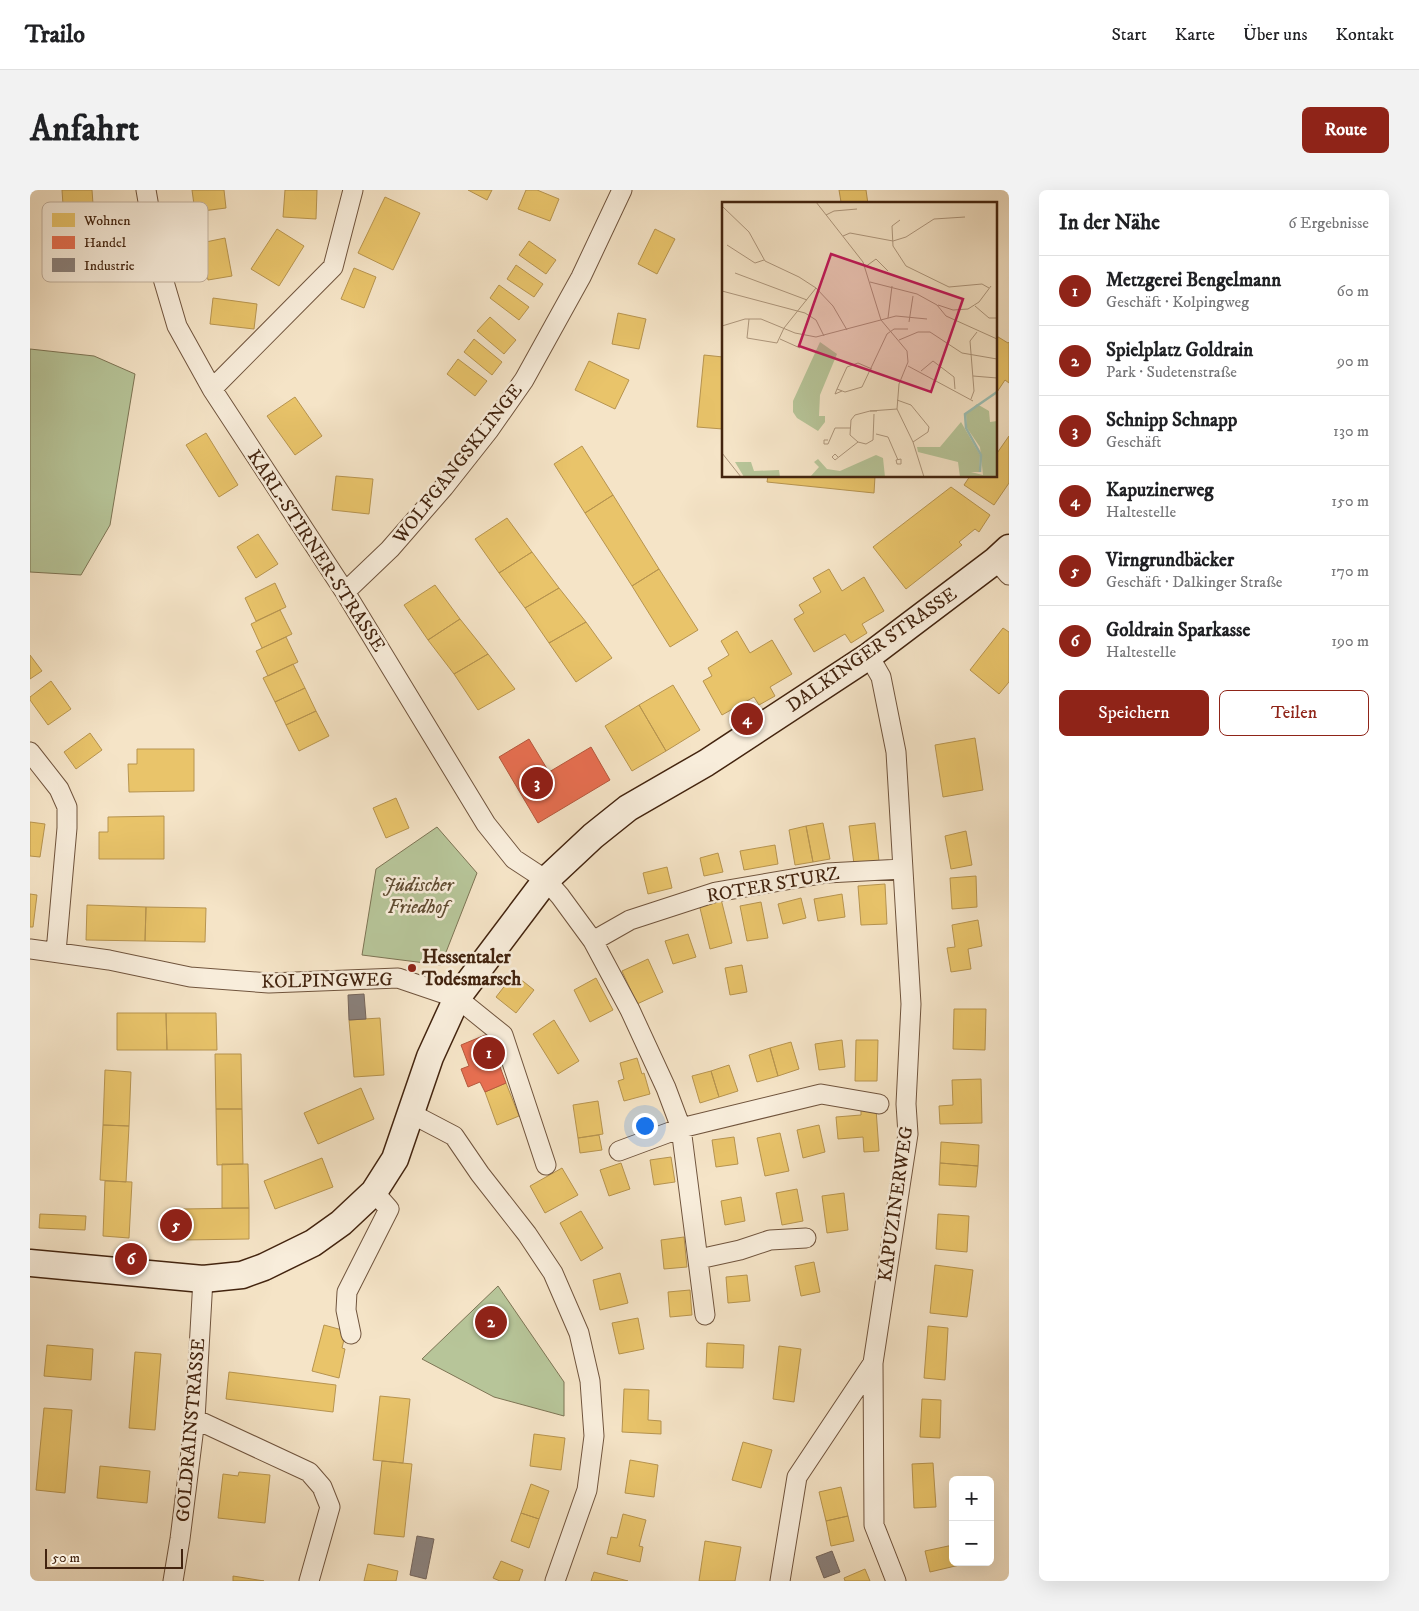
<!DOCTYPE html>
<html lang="de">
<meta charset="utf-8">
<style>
:root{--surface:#fff;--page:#f2f2f2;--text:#202124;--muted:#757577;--line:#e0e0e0;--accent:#8f2418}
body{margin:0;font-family:"IM FELL DW Pica",serif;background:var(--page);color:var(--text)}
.controls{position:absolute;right:15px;bottom:15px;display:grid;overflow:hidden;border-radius:8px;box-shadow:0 5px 20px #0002}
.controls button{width:45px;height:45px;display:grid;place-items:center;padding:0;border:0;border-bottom:1px solid var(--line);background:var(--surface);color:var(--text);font:25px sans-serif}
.scale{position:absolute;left:15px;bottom:12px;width:138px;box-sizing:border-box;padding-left:5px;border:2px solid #43240f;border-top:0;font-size:14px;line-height:18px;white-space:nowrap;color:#43240f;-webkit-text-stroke:4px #f8eddb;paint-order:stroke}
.you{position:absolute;left:614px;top:935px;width:18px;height:18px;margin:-12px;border:4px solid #fff;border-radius:50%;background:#1a73e8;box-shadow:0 0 0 8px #1a73e833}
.badge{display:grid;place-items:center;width:32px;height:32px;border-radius:50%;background:var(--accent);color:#fff;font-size:16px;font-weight:700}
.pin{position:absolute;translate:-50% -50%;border:2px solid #fff;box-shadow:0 1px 5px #0006}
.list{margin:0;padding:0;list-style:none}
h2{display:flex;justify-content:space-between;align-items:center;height:65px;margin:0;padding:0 20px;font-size:21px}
h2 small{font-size:16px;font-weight:400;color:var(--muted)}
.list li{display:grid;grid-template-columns:32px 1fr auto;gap:15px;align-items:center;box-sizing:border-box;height:70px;padding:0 20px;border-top:1px solid var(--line)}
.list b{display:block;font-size:19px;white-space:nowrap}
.list p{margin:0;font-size:16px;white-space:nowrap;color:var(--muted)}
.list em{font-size:16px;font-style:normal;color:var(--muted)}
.actions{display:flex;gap:10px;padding:15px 20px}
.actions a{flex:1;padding:11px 0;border:1px solid var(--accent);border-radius:8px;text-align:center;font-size:18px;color:var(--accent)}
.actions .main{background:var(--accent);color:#fff}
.map{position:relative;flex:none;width:979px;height:1391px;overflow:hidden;border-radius:8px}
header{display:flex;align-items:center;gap:30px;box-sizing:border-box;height:70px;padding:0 25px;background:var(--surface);border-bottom:1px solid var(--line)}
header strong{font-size:24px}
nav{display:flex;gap:28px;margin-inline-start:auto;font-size:18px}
.intro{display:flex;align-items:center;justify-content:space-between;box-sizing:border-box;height:120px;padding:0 30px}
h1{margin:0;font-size:35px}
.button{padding:12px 22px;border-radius:8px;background:var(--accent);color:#fff;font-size:18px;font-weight:700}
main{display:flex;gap:30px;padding:0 30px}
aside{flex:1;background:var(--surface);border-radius:8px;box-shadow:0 5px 20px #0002}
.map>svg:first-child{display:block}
.green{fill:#b7c599;stroke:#7d7454}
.homes{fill:#e9c46a;stroke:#b7944f}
.shops{fill:#e76f51;stroke:#b6583d}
.industry{fill:#8a817c;stroke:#75655b}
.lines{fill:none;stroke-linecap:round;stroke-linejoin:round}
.street-casing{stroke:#70543d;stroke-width:21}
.secondary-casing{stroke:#43240f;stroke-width:29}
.street{stroke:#f8eddb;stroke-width:19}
.secondary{stroke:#f8eddb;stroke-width:26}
.poi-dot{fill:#8f2418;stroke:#f8eddb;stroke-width:2}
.labels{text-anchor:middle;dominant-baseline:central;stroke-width:5;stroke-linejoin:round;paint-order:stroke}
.street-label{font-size:19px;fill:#43240f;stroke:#f8eddb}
.park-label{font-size:19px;font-style:italic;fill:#604c32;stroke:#f8eddb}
.poi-label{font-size:19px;font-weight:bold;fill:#43240f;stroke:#f8eddb;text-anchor:start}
.inset-river{fill:none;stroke:#9cbfb4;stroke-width:2.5}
.inset-road{fill:none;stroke:#ae977d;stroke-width:1}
.view{fill:#c2185b;fill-opacity:0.15;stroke:#c2185b;stroke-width:2.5}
.inset-edge{fill:none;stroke:#43240f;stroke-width:2.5}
.key{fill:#f8eddb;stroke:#c2b19e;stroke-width:1}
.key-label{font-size:14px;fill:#43240f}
</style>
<header>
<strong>Trailo</strong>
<nav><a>Start</a><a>Karte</a><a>Über uns</a><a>Kontakt</a></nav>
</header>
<div class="intro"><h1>Anfahrt</h1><a class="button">Route</a></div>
<main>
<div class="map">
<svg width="979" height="1391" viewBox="0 0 979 1391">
<rect width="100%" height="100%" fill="#f5e4c7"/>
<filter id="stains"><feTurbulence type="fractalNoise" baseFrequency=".004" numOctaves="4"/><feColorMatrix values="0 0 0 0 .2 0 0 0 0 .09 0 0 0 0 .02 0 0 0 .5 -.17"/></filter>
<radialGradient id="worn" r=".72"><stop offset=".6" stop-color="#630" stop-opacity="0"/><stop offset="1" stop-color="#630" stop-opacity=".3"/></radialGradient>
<path class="green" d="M0,159L64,166L105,184L80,335L51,385L0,382Z
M407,637L447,683L411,775L332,765L346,679Z
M468,1096L534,1192V1226L464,1207L392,1169Z"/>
<path class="homes" d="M32,0H62L64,28L34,30Z
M162,0H194L196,18L165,22Z
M255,0H287L286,29L253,27Z
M438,0H462L457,10Z
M496,0H507L529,9L520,31L488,19Z
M809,0H836L838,14H798L811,12Z
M355,7L390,23L363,80L328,63Z
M247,39L274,56L249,96L221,79Z
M625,39L645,49L627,84L608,74Z
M195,48L202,86L178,90L171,53Z
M499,51L526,70L516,84L489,65Z
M486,75L513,94L504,107L477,89Z
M324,78L346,87L334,118L311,109Z
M469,95L499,117L489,130L460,108Z
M183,108L227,114L224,139L180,134Z
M588,123L616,129L609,159L582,154Z
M460,127L486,150L474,164L447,141Z
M965,145L978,153L979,152V193L975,190L965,205Z
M444,149L472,172L462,185L434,162Z
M674,165L693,167V239L667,237Z
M428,169L457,191L445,206L417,184Z
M559,171L599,190L585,219L545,200Z
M265,207L292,246L265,265L237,226Z
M176,243L208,295L189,307L156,255Z
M979,246V293L964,315L934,295L940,286H965V266Z
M552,256L583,305L555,323L524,274Z
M306,286L343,289L339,324L302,320Z
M738,286H845L844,303L737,292Z
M921,297L960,325L949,342L945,339L929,352L932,355L876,399L843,357Z
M583,305L629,379L602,396L555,323Z
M477,328L502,362L469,383L445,349Z
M228,344L248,374L226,388L207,357Z
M502,362L529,398L495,418L469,383Z
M629,379L668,440L640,457L602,396Z
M799,379L812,401L834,387L854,421L832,434L837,443L821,453L815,444L784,462L764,429L774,423L769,415L791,402L783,388Z
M245,393L256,417L226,431L215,408Z
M405,395L430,429L398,450L374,415Z
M529,398L556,432L519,453L495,418Z
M250,420L262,444L232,458L221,434Z
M430,429L458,464L424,484L398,450Z
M556,432L582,468L546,492L519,453Z
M973,438L979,442V492L969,504L940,480Z
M707,441L720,463L742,450L762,484L740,497L745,506L729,515L724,507L692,525L673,491L682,486L678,478L699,465L691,451Z
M256,447L268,472L238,486L226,461Z
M458,464L485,499L448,520L424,484Z
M0,465L12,481L0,489Z
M263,474L275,498L245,512L233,488Z
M21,491L41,519L18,535L0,510V507Z
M643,495L670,540L636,561L609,515Z
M275,498L286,521L256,535L245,512Z
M609,515L636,561L602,581L575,536Z
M286,521L299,546L269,561L256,535Z
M60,543L72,560L46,579L34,562Z
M945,548L953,600L913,607L905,555Z
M107,559H164V601L99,602L98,574H107Z
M366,608L379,638L356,648L343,618Z
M134,626V669H69V642H78V627Z
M0,632L15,634L10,667L0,666Z
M793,633L800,669L783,672L776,636Z
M845,633L849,671L824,674L819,636Z
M776,636L783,672L765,675L759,640Z
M936,641L942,675L921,679L915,646Z
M745,655L748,674L714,680L710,661Z
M688,663L693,682L674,686L670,668Z
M637,677L642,698L618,704L613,683Z
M946,686L947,717L922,719L920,688Z
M855,694L857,734L831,735L828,696Z
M0,704L7,705L3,737H0Z
M812,704L815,727L788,731L784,709Z
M771,708L776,728L753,734L748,714Z
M691,709L702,753L680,759L669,714Z
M731,712L738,748L717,751L710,716Z
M57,715L116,717L115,751L56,750Z
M116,717L176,718L175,752L115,751Z
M948,730L952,756L938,759L941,779L921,782L917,758L925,757L922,735Z
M658,744L666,767L643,774L635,751Z
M618,769L633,802L607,814L592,781Z
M712,775L717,802L700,805L695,778Z
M484,784L504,800L486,823L466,807Z
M566,788L583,820L560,832L544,800Z
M924,819H956L955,860L923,859Z
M87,823H136L137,860H87Z
M136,823H186L187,860H137Z
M350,828L354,885L324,887L319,830Z
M524,830L549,871L528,884L503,844Z
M812,850L815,877L789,880L785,854Z
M826,850H848L847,891H825Z
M761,852L769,879L748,886L740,858Z
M740,858L748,886L727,892L719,865Z
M185,864H211L212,919H186Z
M607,868L612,884L614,883L620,904L594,911L588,891L594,889L590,873Z
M699,875L708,901L689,907L681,881Z
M75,880L101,882L99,936L73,935Z
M681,881L689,907L670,913L662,886Z
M951,889L952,933L910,934L909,916L923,915L922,890Z
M476,893L489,926L467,935L455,902Z
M331,898L344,929L288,954L274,923Z
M568,911L573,944L548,948L543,915Z
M186,919H212L213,974L187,975Z
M846,919L849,961L834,962L833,947L808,949L806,927L831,925V920Z
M73,935L99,936L96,992L70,990Z
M789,935L795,962L773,968L767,940Z
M750,943L759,981L735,986L727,948Z
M569,945L572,960L550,963L548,948Z
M704,947L708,974L686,977L682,950Z
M911,952L949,955L948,976L910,973Z
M641,967L645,992L624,995L620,970Z
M292,968L303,997L245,1019L234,991Z
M591,973L600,999L579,1006L570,980Z
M910,973L948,976L946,997L909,995Z
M192,974H218L219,1018H192Z
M532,978L548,1005L515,1023L500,996Z
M75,991L102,992L99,1048L73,1046Z
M767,999L773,1031L752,1035L746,1003Z
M814,1003L818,1040L797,1043L792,1006Z
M711,1007L715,1031L695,1035L691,1011Z
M219,1018V1049L153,1050L152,1019Z
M551,1021L573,1058L551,1071L530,1033Z
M10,1024L56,1026L55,1040L9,1038Z
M908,1024L939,1026L937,1062L906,1059Z
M654,1047L657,1077L634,1079L631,1050Z
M784,1072L790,1102L771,1106L765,1076Z
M905,1075L943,1080L937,1127L900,1123Z
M590,1083L598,1113L570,1120L563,1090Z
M717,1085L720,1111L698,1113L696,1087Z
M660,1100L662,1125L640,1127L638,1102Z
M608,1128L614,1159L589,1164L582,1133Z
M294,1135L316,1141L312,1158L315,1159L309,1188L282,1181Z
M898,1136L918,1138L915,1190L894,1188Z
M677,1153L714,1155L713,1178L676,1177Z
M17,1155L63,1159L61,1190L14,1186Z
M749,1156L771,1159L764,1212L743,1209Z
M105,1162L131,1164L125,1240L99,1238Z
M199,1182L306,1195L303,1222L196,1209Z
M594,1199L619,1200L618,1230L631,1231V1244L592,1242Z
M350,1206L380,1209L373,1273L343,1270Z
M892,1209L911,1210L910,1248L890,1247Z
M14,1218L42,1220L35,1303L6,1300Z
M504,1244L535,1248L531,1280L500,1276Z
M713,1252L742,1260L731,1298L702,1290Z
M600,1270L628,1275L624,1307L595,1303Z
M352,1271L382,1274L374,1347L344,1344Z
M903,1273L906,1317L884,1318L882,1274Z
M70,1276L120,1281L117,1313L67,1308Z
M209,1282L240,1285L235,1333L188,1328L193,1284L208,1286Z
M501,1294L519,1301L509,1329L491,1323Z
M811,1297L818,1326L796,1331L789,1302Z
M491,1323L509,1329L499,1358L481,1351Z
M593,1324L616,1330L609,1356L613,1357L610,1372L577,1364L581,1347L587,1348Z
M818,1326L824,1351L801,1356L796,1331Z
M675,1351L711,1357L705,1391H669Z
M923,1355V1372L938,1373L900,1382L895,1361Z
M471,1371L493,1380L489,1391H470L463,1388Z
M338,1374L368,1381L366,1391H334Z
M835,1379L840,1391H815L814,1388Z
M564,1382L598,1391H561Z
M203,1386L234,1391H203Z"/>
<path class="shops" d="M499,549L519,582L561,557L580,590L508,633L469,567Z
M460,843L469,865L466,866L476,893L455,902L450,892L438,897L431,879L439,876L431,855Z"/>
<path class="industry" d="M334,804L336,829L319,830L318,805Z
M387,1346L404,1349L396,1389L380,1385Z
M802,1361L810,1382L794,1388L786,1367Z"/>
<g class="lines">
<g class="street-casing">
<path id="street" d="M116,0L129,75L147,136L182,199L315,402L456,634L484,669L516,690L530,706L563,751L600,820L636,898L651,938L675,1125
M182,199L303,77L323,0
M966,370L979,385
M315,402L360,359L414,297L459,240L494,190L551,87L592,0
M0,562L29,599L37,617V638L26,762
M563,751L600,730L686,702L797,683L872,679
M0,759L79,770L160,787L239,793L368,788L427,808L473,845L516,975
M382,924L424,946L450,984L497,1044L523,1083L549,1143L560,1191L564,1246L557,1300L525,1391
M589,961L651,938L791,904L849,914
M669,1069L710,1060L740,1050L776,1048
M321,1144L316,1120L317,1102L359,1019L344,1002
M843,1173L844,1335L866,1391
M165,1229L279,1282L292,1297L300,1317L279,1391
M143,1391L150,1349L165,1229L173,1089
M750,1391L767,1287L843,1173L878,944L876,914L881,814L866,562L851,487L839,466"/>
</g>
<g class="secondary-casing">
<path id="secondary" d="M0,1073L173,1089L212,1085L234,1077L283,1053L311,1033L344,1002L365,969L400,867L427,808L516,690L563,646L598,618L676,573L839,466L966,370L979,358"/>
</g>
<use href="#street" class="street"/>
<use href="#secondary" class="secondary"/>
</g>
<circle class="poi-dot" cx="382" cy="778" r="5"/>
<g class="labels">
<g class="street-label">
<text transform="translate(428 274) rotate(-52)">WOLFGANGSKLINGE</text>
<text transform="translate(286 361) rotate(57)">KARL-STIRNER-STRASSE</text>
<text transform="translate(842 460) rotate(-35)">DALKINGER STRASSE</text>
<text transform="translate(743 695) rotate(-10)">ROTER STURZ</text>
<text transform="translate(297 791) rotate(-1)">KOLPINGWEG</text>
<text transform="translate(866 1014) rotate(-82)">KAPUZINERWEG</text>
<text transform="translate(161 1240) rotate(-85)">GOLDRAINSTRASSE</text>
</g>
<g class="park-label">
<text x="388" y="695">Jüdischer<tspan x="388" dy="22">Friedhof</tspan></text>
</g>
<g class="poi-label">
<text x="392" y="767">Hessentaler<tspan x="392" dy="22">Todesmarsch</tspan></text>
</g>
</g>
<g transform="translate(692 12)">
<rect width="275" height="275" fill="#f5e4c7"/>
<path d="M98,140L115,152L98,193L97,214H103V220L96,229L75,216L71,210V199ZM255,202L267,209L268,220L275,219V275H238L236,260L196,250L195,245H218L239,220L258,253L257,270H249L261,273L258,245L245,226L244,212ZM154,253L161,256L163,275H88L97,265L92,260L96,257L105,267L118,269ZM13,260H29L32,269L57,268L58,275H22Z" fill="#b7c599"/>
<path class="inset-river" d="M258,270L259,253L244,226L243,212L275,190"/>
<path class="inset-road" d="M94,0L141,60L159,118L185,149L186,160L177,182L175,207L191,240L202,275M1,5L27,30L43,59L77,75L94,86L111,104L125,128M104,13L112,9L135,7M178,18L170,24L171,44L184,64L227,85L260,82L267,86M121,34L128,31L171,39L184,35L212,17L243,15M5,43L33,61L42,58M143,65L154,57L166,69M13,71L85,98M148,80L195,92L215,103L224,114L275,137M0,89L83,111L94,118L102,134M216,103L231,108L246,107L257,100L269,84M253,104L267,116H275M166,116L170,84M27,117L25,136L55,141L62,126L94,86M187,120L191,94M0,124L23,117H39L73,131L94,135L174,114L205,117M58,137L78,146M177,138L196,130H208L240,151L275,157M186,164L251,199M199,169L211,159L232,175L233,187M251,174L275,176M115,187L125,165L136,161L150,167M120,189L113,192L115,187L123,190L140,185L165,132L172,127H186M249,197L252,189L248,139L255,130M175,198L189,203L207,225L206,230L191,240M148,209L133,213L129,218L128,233L136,240L144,242L151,238L152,212M155,209H148L175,207M154,232L166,235L176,258M106,238H102V242H106L113,226H128M0,251L19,275M116,255L113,252L110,255L113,258L136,240M179,257V262H175L174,258Z"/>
<path class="view" d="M109,52L241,97L209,190L77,144Z"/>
<rect width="275" height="275" class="inset-edge"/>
</g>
<rect x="12" y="12" width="166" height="80" rx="8" class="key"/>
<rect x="22" y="23" width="23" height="14" fill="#e9c46a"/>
<rect x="22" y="46" width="23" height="13" fill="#e76f51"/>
<rect x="22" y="68" width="23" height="14" fill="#8a817c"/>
<g class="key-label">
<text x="54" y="35">Wohnen</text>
<text x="54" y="57">Handel</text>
<text x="54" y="80">Industrie</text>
</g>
<rect width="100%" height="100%" filter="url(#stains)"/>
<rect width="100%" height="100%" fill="url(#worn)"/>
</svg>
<div class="controls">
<button>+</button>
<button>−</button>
</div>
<div class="scale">50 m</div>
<div class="you"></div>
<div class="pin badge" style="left:459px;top:863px">1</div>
<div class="pin badge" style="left:461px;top:1132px">2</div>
<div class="pin badge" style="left:507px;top:593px">3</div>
<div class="pin badge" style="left:717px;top:529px">4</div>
<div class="pin badge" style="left:146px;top:1035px">5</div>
<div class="pin badge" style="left:101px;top:1069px">6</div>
</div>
<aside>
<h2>In der Nähe<small>6 Ergebnisse</small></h2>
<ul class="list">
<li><span class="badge">1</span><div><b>Metzgerei Bengelmann</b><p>Geschäft · Kolpingweg</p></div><em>60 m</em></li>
<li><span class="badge">2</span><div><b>Spielplatz Goldrain</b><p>Park · Sudetenstraße</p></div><em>90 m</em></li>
<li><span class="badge">3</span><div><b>Schnipp Schnapp</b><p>Geschäft</p></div><em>130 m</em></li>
<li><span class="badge">4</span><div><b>Kapuzinerweg</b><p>Haltestelle</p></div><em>150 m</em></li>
<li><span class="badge">5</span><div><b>Virngrundbäcker</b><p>Geschäft · Dalkinger Straße</p></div><em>170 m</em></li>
<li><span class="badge">6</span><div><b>Goldrain Sparkasse</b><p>Haltestelle</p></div><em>190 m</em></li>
</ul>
<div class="actions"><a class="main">Speichern</a><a>Teilen</a></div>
</aside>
</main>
